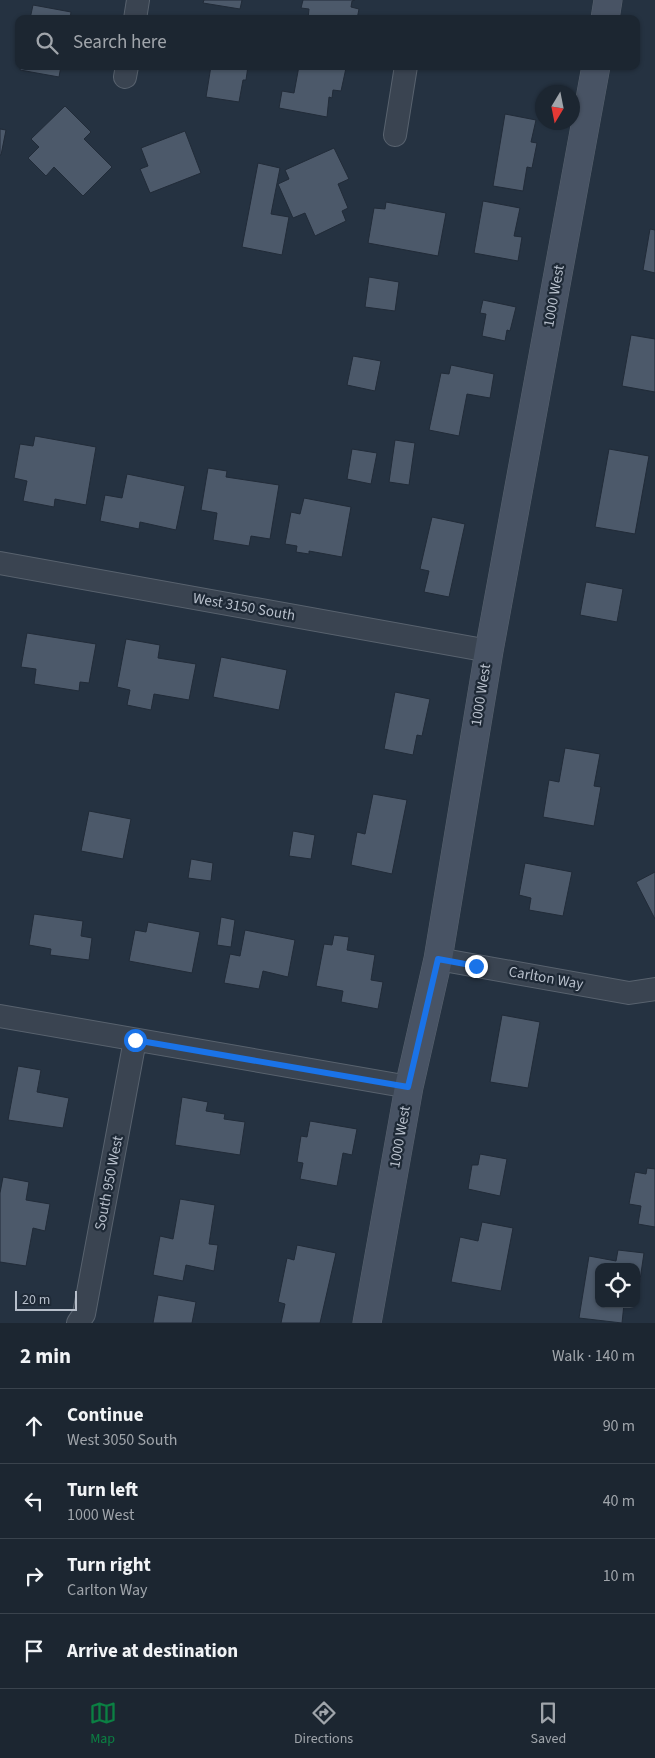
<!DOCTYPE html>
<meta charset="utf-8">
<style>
:root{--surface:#1c2631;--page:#252e39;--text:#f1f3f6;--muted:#a0a5ab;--line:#3a434d;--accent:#0b8043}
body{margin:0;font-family:"Source Sans 3",sans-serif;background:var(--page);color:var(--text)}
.controls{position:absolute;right:15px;bottom:15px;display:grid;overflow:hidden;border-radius:10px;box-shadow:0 1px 4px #0004}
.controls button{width:45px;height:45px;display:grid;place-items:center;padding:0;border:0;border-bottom:1px solid var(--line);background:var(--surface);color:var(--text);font:25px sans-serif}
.compass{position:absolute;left:535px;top:85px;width:45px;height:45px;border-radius:50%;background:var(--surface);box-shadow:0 1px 4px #0004;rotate:190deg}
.scale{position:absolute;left:15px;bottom:12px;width:62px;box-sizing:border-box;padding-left:5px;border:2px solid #b7bfcb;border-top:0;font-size:14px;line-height:18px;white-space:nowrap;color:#b7bfcb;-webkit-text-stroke:4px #1e2936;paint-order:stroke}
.stop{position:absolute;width:15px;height:15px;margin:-11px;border:4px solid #1a73e8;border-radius:50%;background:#fff}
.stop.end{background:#1a73e8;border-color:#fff;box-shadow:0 1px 5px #0008}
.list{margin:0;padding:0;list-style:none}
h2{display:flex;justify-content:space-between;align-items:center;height:65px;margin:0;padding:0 20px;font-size:21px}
h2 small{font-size:16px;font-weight:400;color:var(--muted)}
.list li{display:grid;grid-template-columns:32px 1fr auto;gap:15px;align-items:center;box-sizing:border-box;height:75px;padding:0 20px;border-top:1px solid var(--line)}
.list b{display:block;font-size:19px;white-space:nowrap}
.list p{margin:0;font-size:16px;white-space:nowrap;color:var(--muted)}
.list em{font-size:16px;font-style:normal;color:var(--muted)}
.icon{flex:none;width:28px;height:28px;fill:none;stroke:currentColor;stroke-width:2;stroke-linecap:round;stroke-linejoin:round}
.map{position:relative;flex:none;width:655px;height:1323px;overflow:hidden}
.search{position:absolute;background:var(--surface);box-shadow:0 1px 4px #0004;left:15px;right:15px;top:15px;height:55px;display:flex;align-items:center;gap:12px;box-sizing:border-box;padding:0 18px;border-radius:10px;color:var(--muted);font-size:19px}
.sheet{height:365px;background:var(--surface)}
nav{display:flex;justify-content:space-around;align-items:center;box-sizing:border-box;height:70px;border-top:1px solid var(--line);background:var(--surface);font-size:14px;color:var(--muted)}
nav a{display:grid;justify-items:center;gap:2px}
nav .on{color:var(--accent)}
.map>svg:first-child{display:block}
.building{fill:#4c596a;stroke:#212b38}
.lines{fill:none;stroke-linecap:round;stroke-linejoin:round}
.minor-casing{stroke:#58626e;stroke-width:24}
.secondary-casing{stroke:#58626e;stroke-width:29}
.minor{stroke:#3a4451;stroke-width:22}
.secondary{stroke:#485364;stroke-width:28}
.route{stroke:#1a73e8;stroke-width:6}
.labels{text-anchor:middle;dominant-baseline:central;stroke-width:4.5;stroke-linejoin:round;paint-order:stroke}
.street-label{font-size:15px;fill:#b7bfcb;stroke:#1e2936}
</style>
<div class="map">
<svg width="655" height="1323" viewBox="0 0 655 1323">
<rect width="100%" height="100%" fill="#253241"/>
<path class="building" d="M204,0H242L240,9L203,3Z
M303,0H355L352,1L351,7L359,9L357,19H308L309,9L301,8Z
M33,5L71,12L70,19H30Z
M21,66H61L59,77L20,70Z
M211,66H248L246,80H243L239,102L206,97Z
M299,66L346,68L341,91L333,90L332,98L329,97L327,117L279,108L282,91L294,93Z
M65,106L91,132L84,139L112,167L83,196L54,167L46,176L28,158L39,147L31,139Z
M505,114L536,120L531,142L537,143L532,168L527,167L523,191L493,186Z
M0,129L6,130L1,155H0Z
M185,131L201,173L150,193L140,169L148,166L141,148Z
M334,148L349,179L338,184L348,208L342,211L346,221L315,236L305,213L293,218L278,184L289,179L285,170Z
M258,163L280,168L271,214L289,217L282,255L242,247Z
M483,201L520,208L514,236L522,237L518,261L474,253Z
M386,202L446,213L438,256L368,243L374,208L385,209Z
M650,229L655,230V273L643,270Z
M369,277L399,282L395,311L365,307Z
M483,300L516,307L510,331L507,330L505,341L482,336L486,314L480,313Z
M631,335L655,339V392L622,386Z
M353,356L381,361L375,391L347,385Z
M451,365L494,374L490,398L467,394L459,436L429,430L441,373L449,374Z
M35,436L96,447L86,505L55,499L54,507L23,501L27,481L14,478L20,444L33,446Z
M395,440L415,443L409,485L389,482Z
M352,449L377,453L371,484L347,479Z
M609,449L649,456L635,534L595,527Z
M208,468L227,471L226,477L279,485L270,539L251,536L249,546L213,540L217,513L201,510Z
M127,474L185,486L176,530L140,522L139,529L100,521L105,495L122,498Z
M304,498L351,507L342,557L309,551V554L296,552L297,546L285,544L291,512L300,514Z
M432,517L465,524L449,597L424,592L429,571L420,569Z
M586,582L623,589L617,622L580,615Z
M27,633L96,644L89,683L80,682L79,691L34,684L36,669L21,667Z
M126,639L160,645L158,658L196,664L189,700L154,694L151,710L127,705L130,690L117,687Z
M221,657L287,670L279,710L213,697Z
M395,692L430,699L422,736L417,735L413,755L384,749Z
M565,748L600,754L594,786L601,787L594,826L543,817L549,780L559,782Z
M373,794L407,800L392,874L351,865L357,832L365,834Z
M89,811L131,819L123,859L81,851Z
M293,831L315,835L311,859L289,856Z
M191,859L213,863L211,881L188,878Z
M525,863L572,872L563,916L529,910L531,898L519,895Z
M655,872V919L636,882Z
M34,914L83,921L81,936L92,938L89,960L50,955L51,949L29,945Z
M221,917L235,920L231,947L217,945Z
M148,922L200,932L192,973L129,961L135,930L146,932Z
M245,930L295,940L288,977L263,971L259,989L224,983L230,954L240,956Z
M334,935L349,937L347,950L375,955L371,980L383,982L378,1009L341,1002L343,991L316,986L324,944L332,945Z
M502,1015L540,1022L528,1088L490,1082Z
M18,1066L41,1070L37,1092L69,1098L63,1128L8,1120Z
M182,1097L208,1102L206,1111L225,1114L224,1119L245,1122L240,1155L175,1145Z
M310,1121L357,1129L352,1155L343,1153L337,1186L300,1179L303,1163L297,1162L301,1136L307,1137Z
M480,1154L507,1159L500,1196L468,1189L472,1165H478Z
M647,1168L655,1169V1227L638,1224L641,1206L629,1204L635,1172L646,1174Z
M3,1177L29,1182L26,1200L50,1204L45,1231L33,1228L26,1266L0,1262V1193Z
M180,1199L215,1205L209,1244L218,1245L214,1271L186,1265L183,1281L153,1275L160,1236L173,1239Z
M482,1222L513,1228L501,1291L451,1282L460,1237L478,1241Z
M297,1245L336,1253L320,1323H281L285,1304L278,1302L287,1258L294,1260Z
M618,1250L644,1253L637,1300L636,1267H599V1304H624L622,1323L579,1318L589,1256L616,1261Z
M158,1295L196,1302L192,1323H153Z"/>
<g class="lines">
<g class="minor-casing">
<path id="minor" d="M135,19L138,0
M125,77L127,66
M395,135L406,66
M0,563L489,651
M438,959L629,993L655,989
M0,1016L409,1087
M78,1323L84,1314L135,1040"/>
</g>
<g class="secondary-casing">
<path id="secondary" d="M605,19L608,0
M367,1323L409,1087L438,959L489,651L596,66"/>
</g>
<use href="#minor" class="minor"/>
<use href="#secondary" class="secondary"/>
</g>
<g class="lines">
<path class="route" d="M135,1040L408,1087L438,959L476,966"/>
</g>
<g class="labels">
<g class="street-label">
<text transform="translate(554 296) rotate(-80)">1000 West</text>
<text transform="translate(244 607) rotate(10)">West 3150 South</text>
<text transform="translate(481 695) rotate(-81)">1000 West</text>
<text transform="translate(546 978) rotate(10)">Carlton Way</text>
<text transform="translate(400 1137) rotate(-80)">1000 West</text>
<text transform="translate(109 1183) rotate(-79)">South 950 West</text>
</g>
</g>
</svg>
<div class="controls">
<button><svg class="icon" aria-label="locate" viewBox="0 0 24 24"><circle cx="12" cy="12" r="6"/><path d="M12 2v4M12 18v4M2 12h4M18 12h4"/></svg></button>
</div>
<svg class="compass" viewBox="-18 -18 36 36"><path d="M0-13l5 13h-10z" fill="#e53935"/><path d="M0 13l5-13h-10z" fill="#a0a5ab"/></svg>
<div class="scale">20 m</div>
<div class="stop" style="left:135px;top:1040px"></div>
<div class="stop end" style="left:476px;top:966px"></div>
<div class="search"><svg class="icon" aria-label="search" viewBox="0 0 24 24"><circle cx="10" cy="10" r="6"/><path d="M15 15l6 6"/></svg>Search here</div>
</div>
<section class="sheet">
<h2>2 min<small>Walk · 140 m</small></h2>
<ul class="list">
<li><svg class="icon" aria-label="ahead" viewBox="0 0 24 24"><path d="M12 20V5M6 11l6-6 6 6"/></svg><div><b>Continue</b><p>West 3050 South</p></div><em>90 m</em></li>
<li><svg class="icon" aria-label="left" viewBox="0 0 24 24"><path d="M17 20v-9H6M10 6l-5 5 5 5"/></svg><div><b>Turn left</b><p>1000 West</p></div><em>40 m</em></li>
<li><svg class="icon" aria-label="right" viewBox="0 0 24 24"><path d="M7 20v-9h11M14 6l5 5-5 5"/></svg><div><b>Turn right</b><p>Carlton Way</p></div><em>10 m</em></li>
<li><svg class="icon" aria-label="arrive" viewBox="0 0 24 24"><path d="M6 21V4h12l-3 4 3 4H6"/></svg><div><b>Arrive at destination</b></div></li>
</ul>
</section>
<nav>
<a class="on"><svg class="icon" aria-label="map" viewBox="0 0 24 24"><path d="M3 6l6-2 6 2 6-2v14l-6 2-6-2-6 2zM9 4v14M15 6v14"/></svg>Map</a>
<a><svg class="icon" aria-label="directions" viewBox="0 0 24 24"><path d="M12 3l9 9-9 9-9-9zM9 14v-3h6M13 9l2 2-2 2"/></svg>Directions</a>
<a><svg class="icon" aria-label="saved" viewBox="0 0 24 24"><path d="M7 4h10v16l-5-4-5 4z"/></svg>Saved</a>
</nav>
